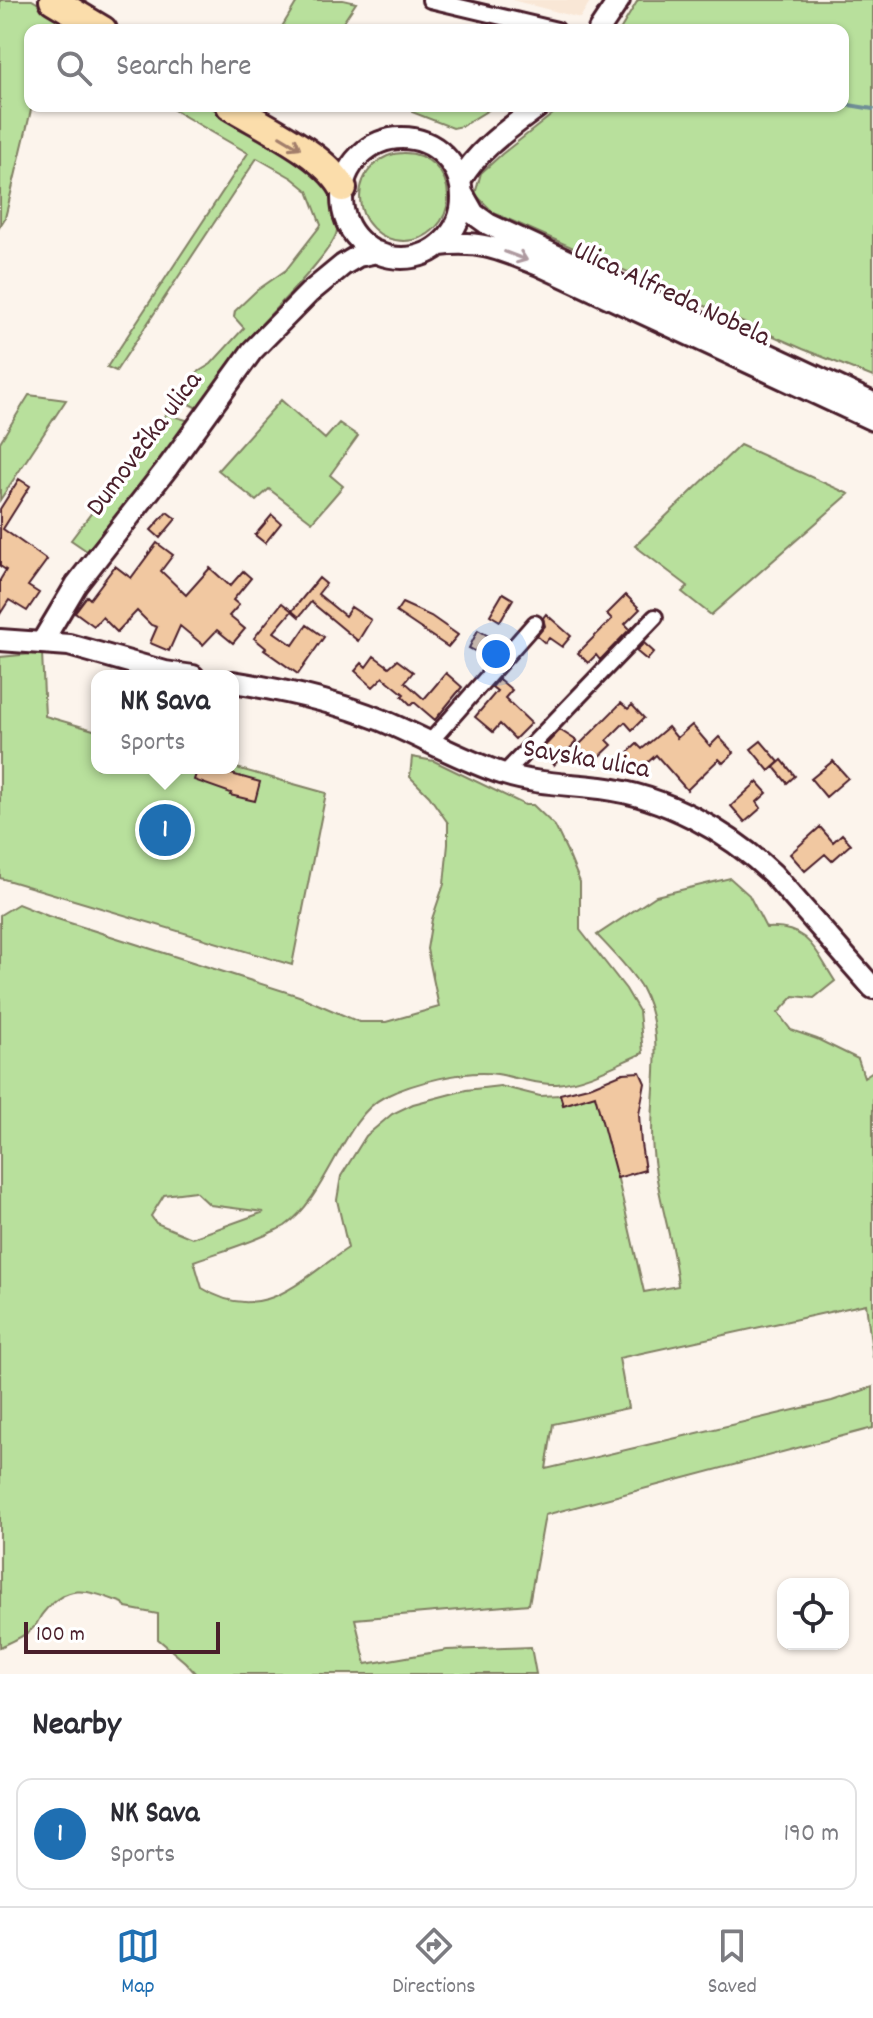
<!DOCTYPE html>
<meta charset="utf-8">
<style>
:root{--surface:#fff;--page:#f2f2f3;--text:#2b2b33;--muted:#7c7c81;--line:#e1e1e2;--accent:#1f6fb2}
body{margin:0;font-family:Dekko,sans-serif;background:var(--page);color:var(--text)}
.controls{position:absolute;right:24px;bottom:24px;display:grid;overflow:hidden;border-radius:16px;box-shadow:0 2px 6px #0004}
.controls button{width:72px;height:72px;display:grid;place-items:center;padding:0;border:0;border-bottom:2px solid var(--line);background:var(--surface);color:var(--text);font:40px sans-serif}
.scale{position:absolute;left:24px;bottom:20px;width:196px;box-sizing:border-box;padding-left:8px;border:4px solid #4a1f2b;border-top:0;font-size:22px;line-height:28px;white-space:nowrap;color:#4a1f2b;-webkit-text-stroke:6px #fff;paint-order:stroke}
.you{position:absolute;left:496px;top:654px;width:28px;height:28px;margin:-20px;border:6px solid #fff;border-radius:50%;background:#1a73e8;box-shadow:0 0 0 12px #1a73e833}
.badge{display:grid;place-items:center;width:52px;height:52px;border-radius:50%;background:var(--accent);color:#fff;font-size:26px;font-weight:700}
.pin{position:absolute;translate:-50% -50%;border:4px solid #fff;box-shadow:0 2px 8px #0006}
.popup{position:absolute;left:91px;top:670px;width:148px;height:104px;box-sizing:border-box;display:grid;place-content:center;border-radius:16px;background:var(--surface);filter:drop-shadow(0 2px 6px #0005);font-size:26px;white-space:nowrap;color:var(--muted)}
.popup b{font-size:30px;color:var(--text)}
.popup::after{content:'';position:absolute;left:50%;top:100%;margin-left:-16px;border:16px solid transparent;border-top-color:var(--surface)}
.list{margin:0;padding:0;list-style:none}
h2{display:flex;justify-content:space-between;align-items:center;height:104px;margin:0;padding:0 32px;font-size:34px}
h2 small{font-size:26px;font-weight:400;color:var(--muted)}
.list li{display:grid;grid-template-columns:52px 1fr auto;gap:24px;align-items:center;box-sizing:border-box;height:112px;margin:0 16px 16px;padding:0 16px;border:2px solid var(--line);border-radius:16px}
.list b{display:block;font-size:30px;white-space:nowrap}
.list p{margin:0;font-size:26px;white-space:nowrap;color:var(--muted)}
.list em{font-size:26px;font-style:normal;color:var(--muted)}
.icon{flex:none;width:44px;height:44px;fill:none;stroke:currentColor;stroke-width:2;stroke-linecap:round;stroke-linejoin:round}
.map{position:relative;flex:none;width:873px;height:1674px;overflow:hidden}
.search{position:absolute;background:var(--surface);box-shadow:0 2px 6px #0004;left:24px;right:24px;top:24px;height:88px;display:flex;align-items:center;gap:20px;box-sizing:border-box;padding:0 28px;border-radius:16px;color:var(--muted);font-size:30px}
.sheet{height:232px;background:var(--surface)}
nav{display:flex;justify-content:space-around;align-items:center;box-sizing:border-box;height:112px;border-top:2px solid var(--line);background:var(--surface);font-size:22px;color:var(--muted)}
nav a{display:grid;justify-items:center;gap:4px}
nav .on{color:var(--accent)}
.map>svg:first-child{display:block}
.built{fill:#f9e7d6}
.green{fill:#b8e09c;stroke:#818064;stroke-width:2;fill-rule:evenodd}
.lines{fill:none;stroke-linecap:round;stroke-linejoin:round}
.stream{stroke:#6f8e96;stroke-width:4}
.building{fill:#f1c8a1;stroke:#4a1f2b;stroke-width:2}
.street-casing{stroke:#4a1f2b;stroke-width:20}
.secondary-casing{stroke:#4a1f2b;stroke-width:26}
.highway-casing{stroke:#4a1f2b;stroke-width:32}
.street{stroke:#fff;stroke-width:14}
.secondary{stroke:#fff;stroke-width:20}
.highway{stroke:#fbddab;stroke-width:26}
.oneway{stroke:#a27e6b}
.oneway2{stroke:#ae9aa0}
.labels{text-anchor:middle;dominant-baseline:central;stroke-width:7;stroke-linejoin:round;paint-order:stroke}
.street-label{font-size:28px;fill:#4a1f2b;stroke:#fff}
</style>
<div class="map">
<svg width="873" height="1674" viewBox="0 0 873 1674">
<rect width="100%" height="100%" fill="#fcf4ec"/>
<filter id="ink" filterUnits="userSpaceOnUse"><feTurbulence type="fractalNoise" baseFrequency=".0125" numOctaves="2"/><feDisplacementMap in="SourceGraphic" scale="16" xChannelSelector="R" yChannelSelector="G"/><feConvolveMatrix kernelMatrix="1 2 1 2 8 2 1 2 1" color-interpolation-filters="sRGB"/></filter>
<g filter="url(#ink)">
<path class="built" d="M512,0H591L580,18Z"/>
<path class="green" d="M0,0H32L82,30H30V106H32L5,218L0,226Z
M298,0H343L356,3L338,30H280Z
M638,0H873V377L803,349L494,213L475,194L481,173L502,154L563,106H843V30H620Z
M167,106H208L305,164L323,178L329,190L337,230C336,250 266,317 250,337C232,360 215,384 197,408L181,400L195,374L211,364L244,328L234,317L235,311L256,291L286,270L321,225L308,191L292,178L257,158L116,371L107,367L248,153Z
M415,106H495L462,126L453,128L412,112Z
M360 197a44 44 0 1 1 88 0a44 44 0 1 1-88 0Z
M29,395L66,400L0,500V442Z
M281,400L325,439L339,423L358,436L330,475L343,486L312,522L269,489L256,501L218,470Z
M166,414L190,421L179,438L87,551L71,540Z
M740,445L849,494L711,615L682,592L688,586L635,546Z
M42,653L45,716L97,731V768L233,767L326,793L292,965L0,878V657Z
M412,757L434,761L525,805H533L555,826L567,851L580,882V930L626,989L639,1011L643,1053C615,1065 587,1081 557,1084C539,1085 514,1077 497,1074C466,1069 412,1083 384,1097C344,1117 327,1197 285,1226C280,1229 273,1231 268,1234C244,1245 219,1252 194,1261L202,1288C262,1326 300,1280 348,1248L337,1200L341,1176L366,1136L392,1114L413,1104L466,1090L500,1086L540,1096L560,1095L564,1105L595,1095L614,1162L644,1292L678,1286C674,1241 657,1197 653,1152C647,1098 669,1038 641,987C629,968 613,952 597,935L656,896L730,878L749,895L766,928C808,925 815,950 835,981L814,998L794,996L778,1013L791,1030L817,1039L858,1059L864,1077L873,1071V1358L866,1304L619,1358L628,1408L553,1424L546,1469L832,1401L873,1387V1428L545,1515L529,1604L355,1619L366,1664L447,1650L531,1647L536,1674H196L185,1662L158,1639V1614L126,1608L123,1603C89,1591 69,1581 43,1613C39,1617 38,1624 33,1628C24,1637 11,1642 0,1647V915L18,904L48,916L299,996L359,1022H386L439,1007L427,949L432,919L444,884L448,844V823L429,796L410,777ZM195,1191L210,1205L264,1212L192,1238L156,1223L151,1216L164,1195Z"/>
<g class="lines">
<path class="stream" d="M843,104L873,109"/>
</g>
<path class="building" d="M19,479L30,486L3,529L47,560L28,586L39,593L27,611L9,600L0,614V580L6,570L0,566V509Z
M167,512L176,519L160,538L151,530Z
M272,515L281,523L265,543L255,535Z
M157,543L173,555L161,571L186,595L210,568L230,586L243,571L251,578L233,600L239,605L229,616L245,629L233,643L217,630L203,645L180,626L169,651L150,643L157,627L151,625L137,611L117,632L102,617L94,626L75,612L87,596L90,599L115,566L131,578Z
M319,578L326,584L318,594L345,616L351,607L371,620L358,641L311,602L299,617L292,611Z
M503,593L513,599L500,621L490,615Z
M626,595L640,609L625,624L630,629L600,660L596,655L588,663L578,653L612,619L607,614Z
M282,603L292,611L274,632L293,645L307,625L324,637L298,674L264,650L266,648L254,638Z
M402,603L431,616L458,635L448,647L396,612Z
M546,614L571,636L562,647L549,638L545,643L537,636L545,626L543,618Z
M478,630L499,642L490,659L469,648Z
M644,643L654,652L647,660L636,651Z
M374,656L389,667L397,660L413,672L405,682L424,699L446,673L462,687L435,720L414,702L411,705L402,696L404,694L383,677L373,687L355,671L362,663L366,667Z
M499,679L512,690L505,698L531,723L515,739L500,724L493,732L475,717L497,691L492,687Z
M621,703L628,709L632,705L644,718L632,730L625,722L607,740L612,745L594,762L578,746Z
M692,725L710,746L719,737L734,753L723,763L719,759L687,790L656,755L637,772L623,757L637,744L642,749L668,727L677,738Z
M560,730L577,741L554,765L540,751Z
M761,741L779,762L769,771L751,749Z
M782,760L795,776L787,783L774,767Z
M833,761L848,778L826,797L811,779Z
M198,768H216L225,771L224,772L260,782L255,801L230,795L231,793L194,780Z
M757,782L767,793L757,802L761,808L745,822L731,806Z
M820,827L833,842L842,834L851,844L832,861L825,854L805,871L790,854Z
M640,1072L645,1083L639,1114L641,1144L645,1170L617,1178L595,1095L563,1105L560,1094L592,1086L623,1073Z"/>
<g class="lines">
<g class="street-casing">
<path id="street" d="M430,0L557,30
M430,742L535,623
M504,774L655,617"/>
</g>
<g class="secondary-casing">
<path id="secondary" d="M599,30L619,0
M342 198a60 60 0 1 1 120 0a60 60 0 1 1-120 0Z
M460,181C478,149 510,128 539,106
M462,193L474,214L488,224L873,403
M440,245C482,240 501,250 539,265L873,420
M0,640L69,645L165,672L193,676
M42,642L76,585L168,467L252,351L309,293L343,265L358,256L377,252
M233,682C283,690 334,701 381,720C422,737 461,760 504,774C535,784 569,784 601,788C665,796 727,831 773,874L873,988"/>
</g>
<g class="highway-casing">
<path id="highway" d="M53,0L103,30
M230,106C263,126 324,154 343,188"/>
</g>
<use href="#street" class="street"/>
<use href="#secondary" class="secondary"/>
<use href="#highway" class="highway"/>
</g>
<defs><path id="oneway-shaft" d="M-6 0H5M1.5-3L5.5 0L1.5 3" fill="none" stroke-width="1.6" stroke-linecap="round" stroke-linejoin="round" transform="scale(2)"/></defs>
<use class="oneway" href="#oneway-shaft" transform="translate(290 142) rotate(31)"/>
<use class="oneway2" href="#oneway-shaft" transform="translate(516 256) rotate(21)"/>
</g>
<g class="labels">
<g class="street-label">
<text transform="translate(671 296) rotate(25)">Ulica Alfreda Nobela</text>
<text transform="translate(146 445) rotate(-53)">Dumovečka ulica</text>
<text transform="translate(586 761) rotate(10)">Savska ulica</text>
</g>
</g>
</svg>
<div class="controls">
<button><svg class="icon" aria-label="locate" viewBox="0 0 24 24"><circle cx="12" cy="12" r="6"/><path d="M12 2v4M12 18v4M2 12h4M18 12h4"/></svg></button>
</div>
<div class="scale">100 m</div>
<div class="you"></div>
<div class="pin badge" style="left:165px;top:830px">1</div>
<div class="popup"><b>NK Sava</b>Sports</div>
<div class="search"><svg class="icon" aria-label="search" viewBox="0 0 24 24"><circle cx="10" cy="10" r="6"/><path d="M15 15l6 6"/></svg>Search here</div>
</div>
<section class="sheet">
<h2>Nearby<small></small></h2>
<ul class="list">
<li><span class="badge">1</span><div><b>NK Sava</b><p>Sports</p></div><em>190 m</em></li>
</ul>
</section>
<nav>
<a class="on"><svg class="icon" aria-label="map" viewBox="0 0 24 24"><path d="M3 6l6-2 6 2 6-2v14l-6 2-6-2-6 2zM9 4v14M15 6v14"/></svg>Map</a>
<a><svg class="icon" aria-label="directions" viewBox="0 0 24 24"><path d="M12 3l9 9-9 9-9-9zM9 14v-3h6M13 9l2 2-2 2"/></svg>Directions</a>
<a><svg class="icon" aria-label="saved" viewBox="0 0 24 24"><path d="M7 4h10v16l-5-4-5 4z"/></svg>Saved</a>
</nav>
